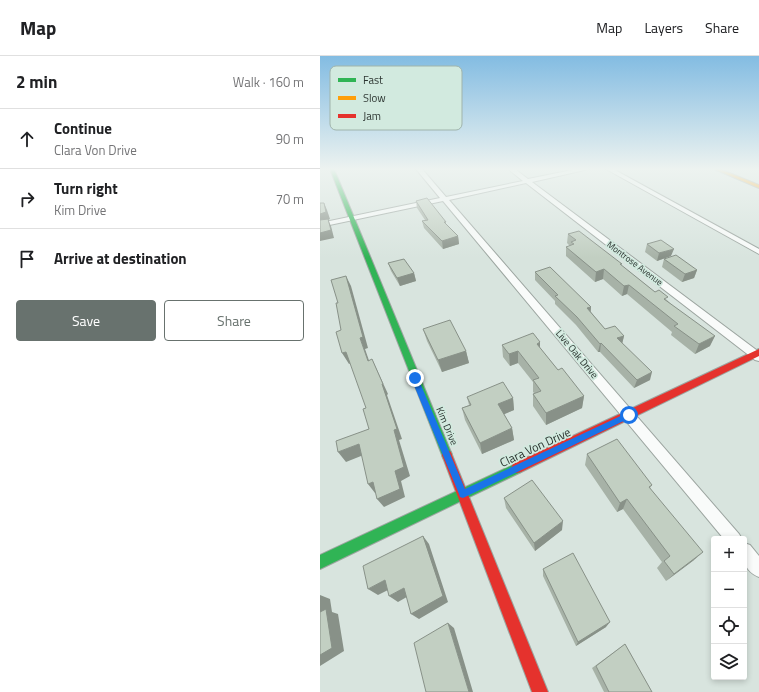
<!DOCTYPE html>
<meta charset="utf-8">
<style>
:root{--surface:#fff;--page:#f6f6f6;--text:#202124;--muted:#757577;--line:#e0e0e0;--accent:#68726e}
body{margin:0;font-family:"Titillium Web",sans-serif;background:var(--page);color:var(--text)}
.controls{position:absolute;right:12px;bottom:12px;display:grid;overflow:hidden;border-radius:4px;box-shadow:0 2px 6px #0003}
.controls button{width:36px;height:36px;display:grid;place-items:center;padding:0;border:0;border-bottom:1px solid var(--line);background:var(--surface);color:var(--text);font:20px sans-serif}
.stop{position:absolute;width:12px;height:12px;margin:-9px;border:3px solid #1a73e8;border-radius:50%;background:#fff}
.stop.end{background:#1a73e8;border-color:#fff;box-shadow:0 1px 4px #0008}
.list{margin:0;padding:0;list-style:none}
h2{display:flex;justify-content:space-between;align-items:center;height:52px;margin:0;padding:0 16px;font-size:17px}
h2 small{font-size:13px;font-weight:400;color:var(--muted)}
.list li{display:grid;grid-template-columns:26px 1fr auto;gap:12px;align-items:center;box-sizing:border-box;height:60px;padding:0 16px;border-top:1px solid var(--line)}
.list b{display:block;font-size:15px;white-space:nowrap}
.list p{margin:0;font-size:13px;white-space:nowrap;color:var(--muted)}
.list em{font-size:13px;font-style:normal;color:var(--muted)}
.actions{display:flex;gap:8px;padding:12px 16px}
.actions a{flex:1;padding:9px 0;border:1px solid var(--accent);border-radius:4px;text-align:center;font-size:14px;color:var(--accent)}
.actions .main{background:var(--accent);color:#fff}
.icon{flex:none;width:22px;height:22px;fill:none;stroke:currentColor;stroke-width:2;stroke-linecap:round;stroke-linejoin:round}
.map{position:relative;flex:none;width:439px;height:636px;overflow:hidden}
header{display:flex;align-items:center;gap:24px;box-sizing:border-box;height:56px;padding:0 20px;background:var(--surface);border-bottom:1px solid var(--line)}
header strong{font-size:19px}
nav{display:flex;gap:22px;margin-inline-start:auto;font-size:14px}
main{display:flex}
aside{flex:1;background:var(--surface)}
.map>svg:first-child{display:block}
.lines{fill:none;stroke-linecap:round;stroke-linejoin:round}
.street-casing{stroke:#9ca5a0;stroke-width:2}
.fast-casing{stroke:#9ca5a0;stroke-width:2}
.slow-casing{stroke:#9ca5a0;stroke-width:2}
.jam-casing{stroke:#9ca5a0;stroke-width:2}
.street{fill:#f9fbfa;fill-rule:evenodd}
.fast{fill:#30b455;fill-rule:evenodd}
.slow{fill:#ff9f0a;fill-rule:evenodd}
.jam{fill:#e5322d;fill-rule:evenodd}
.wall{fill:#a7b2a7}
.shaded-wall{fill:#889188}
.building{fill:#c2cfc2;stroke:#889188}
.route{fill:#1a73e8}
.labels{text-anchor:middle;dominant-baseline:central;stroke-width:3.5;stroke-linejoin:round;paint-order:stroke}
.far-street-label{font-size:9px;fill:#2c3531;stroke:#d2eadf}
.street-label{font-size:10px;fill:#2c3531;stroke:#d2eadf}
.near-street-label{font-size:12px;fill:#2c3531;stroke:#d2eadf}
.key{fill:#d2eadf;stroke:#a0b4ab;stroke-width:1}
.key-label{font-size:11px;fill:#2c3531}
</style>
<header>
<strong>Map</strong>
<nav><a>Map</a><a>Layers</a><a>Share</a></nav>
</header>
<main>
<aside>
<h2>2 min<small>Walk · 160 m</small></h2>
<ul class="list">
<li><svg class="icon" aria-label="ahead" viewBox="0 0 24 24"><path d="M12 20V5M6 11l6-6 6 6"/></svg><div><b>Continue</b><p>Clara Von Drive</p></div><em>90 m</em></li>
<li><svg class="icon" aria-label="right" viewBox="0 0 24 24"><path d="M7 20v-9h11M14 6l5 5-5 5"/></svg><div><b>Turn right</b><p>Kim Drive</p></div><em>70 m</em></li>
<li><svg class="icon" aria-label="arrive" viewBox="0 0 24 24"><path d="M6 21V4h12l-3 4 3 4H6"/></svg><div><b>Arrive at destination</b></div></li>
</ul>
<div class="actions"><a class="main">Save</a><a>Share</a></div>
</aside>
<div class="map">
<svg width="439" height="636" viewBox="0 0 439 636">
<rect width="100%" height="100%" fill="#d8e4de"/>
<g class="lines">
<g class="street-casing">
<path id="street" d="M96,113H102L126,141L203,125L188,113H195L208,123L257,113H269L212,126L439,296V305L435,304L206,127L129,144L419,478L422,483H404L123,145L0,171V167L120,142Z
M286,113H293L439,193V198Z
M424,487L430,489L439,500V521C422,514 424,502 424,487Z"/>
</g>
<g class="fast-casing">
<path id="fast" d="M10,113H14L132,399L131,402L127,404L123,402L122,399Z
M197,407L201,408L203,412L201,416L0,513V499Z"/>
</g>
<g class="slow-casing">
<path id="slow" d="M394,113H400L439,129V132Z"/>
</g>
<g class="jam-casing">
<path id="jam" d="M439,293V300L201,416L197,417L193,416L191,412L193,408Z
M127,394L131,396L132,399L228,636H212L122,399L123,396Z"/>
</g>
<use href="#street" class="street"/>
<use href="#fast" class="fast"/>
<use href="#slow" class="slow"/>
<use href="#jam" class="jam"/>
</g>
<path class="wall" d="M96,145L126,166V169L138,180L139,188L123,193L104,172L102,165L105,164L97,152Z
M248,178L302,210L335,236L347,244L390,290L375,298L351,279L352,276L307,238L302,240L283,223L275,226L246,200V191L250,190L247,187Z
M327,188L351,200L337,205L325,196Z
M344,203L377,214L374,222L362,226L342,211Z
M68,207L94,217L96,225L80,230L71,215Z
M215,216L271,251V256L285,273L304,280L302,288L330,324L314,332L280,296H278L256,269L235,248V245L215,224Z
M103,273L146,295L149,307L122,316L107,285Z
M220,286V292L238,314L264,340L262,352L226,369L213,350V338H215L213,336V326L198,307L190,310L183,301L182,289Z
M147,341L193,342L194,354L184,358L192,372L194,384L162,398L145,364L142,352L149,349Z
M267,398L332,429L330,432L374,504L346,525L337,512L342,506L303,453L297,456L265,409Z
M184,442L242,474L215,495L186,452Z
M223,513L286,571L256,590L223,520Z
M305,588L332,636H284L272,612Z"/>
<path class="shaded-wall" d="M4,147L7,154L10,163L8,164L11,170L14,182L0,185V158Z
M138,180L139,188L123,193L122,185Z
M354,193L351,200L337,205L339,197Z
M284,213L283,223L275,226L276,216Z
M377,214L374,222L362,226L365,218Z
M94,217L96,225L80,230L77,222Z
M26,220L31,230L48,292L45,293L53,316L48,305L40,282Z
M309,229L307,238L302,240L304,230Z
M271,251L270,259L267,252Z
M304,280L302,288L297,282Z
M395,280L390,290L375,298L379,288Z
M220,286V298L217,288Z
M281,287L280,296H278L280,288Z
M146,295L149,307L122,316L118,304Z
M198,295V307L190,310L189,298Z
M26,296L31,307L29,308L22,297Z
M52,303L68,338L67,339L82,383L79,384L90,420L81,425L85,441L64,451L57,443L75,415L74,374Z
M332,316L330,324L314,332L317,324Z
M264,340L262,352L226,369V357Z
M193,342L194,354L180,360L178,348Z
M192,372L194,384L162,398L160,387Z
M39,388L46,398L26,406L18,396Z
M53,426L60,434L55,437L48,428Z
M307,443L303,453L297,456L300,447Z
M243,465L242,474L215,495L214,487Z
M103,480L109,488L128,546L99,563L91,558Z
M383,496L374,504L346,525L354,518Z
M65,524L74,531L58,539L48,533Z
M84,532L92,538L78,546L69,540Z
M0,539L10,543L12,556L18,558L24,595L0,610Z
M290,566L286,571L256,590L258,586Z
M128,567L134,572L153,636H149Z"/>
<path class="building" d="M107,142L126,166H124L138,180L122,185L102,165L108,164L96,145Z
M0,147H4L6,156L0,158Z
M8,163L11,174L0,177V164Z
M259,175L302,208H300L335,236L339,234L348,241L344,243L395,280L379,288L354,270L358,268L309,229L304,230L284,213L276,216L246,191L254,188L251,186L256,184L248,178Z
M341,184L354,193L339,197L327,188Z
M356,199L377,214L365,218L344,203Z
M84,203L94,217L77,222L68,207Z
M230,211L271,251L267,252L285,273L295,270L304,280L297,282L332,316L317,324L281,287L280,288L257,261L235,240L238,239L215,216Z
M26,220L43,281L40,282L48,305L52,303L63,328H62L77,373L74,374L84,411L75,415L80,433L57,443L53,426L48,428L39,388L18,396L16,385L49,373L43,353L46,352L26,296L22,297L16,276L21,274L16,247H18L11,224Z
M130,264L146,295L118,304L103,273Z
M213,277L220,286L217,288L238,314L242,312L264,340L226,357L213,338L221,335L213,324L219,322L198,295L189,298L182,289Z
M183,326L193,342L178,348L192,372L160,387L142,352L151,349L147,341Z
M297,383L332,429L329,431L383,496L354,518L344,505L350,500L307,443L300,447L267,398Z
M212,424L243,465L214,487L184,442Z
M103,480L123,540L91,558L84,532L69,540L65,524L48,533L43,510Z
M253,497L290,566L258,586L223,513Z
M6,553L12,592L0,599V556Z
M128,567L149,636H106L94,587Z
M305,588L332,636H289L276,610Z"/>
<linearGradient id="sky" x2="0" y2="1"><stop stop-color="#83bce2"/><stop offset="0.56" stop-color="#edf3f0"/><stop offset="1" stop-color="#edf3f0" stop-opacity="0"/></linearGradient>
<rect width="439" height="202" fill="url(#sky)"/>
<path class="route" d="M92,320H97L98,322L145,433L307,357H312L313,359L312,361L143,442L140,441L139,438L91,322Z"/>
<g class="labels">
<g class="far-street-label">
<text transform="translate(315 207) rotate(37)">Montrose Avenue</text>
</g>
<g class="street-label">
<text transform="translate(257 298) rotate(50)">Live Oak Drive</text>
<text transform="translate(127 370) rotate(67)">Kim Drive</text>
</g>
<g class="near-street-label">
<text transform="translate(215 391) rotate(-25)">Clara Von Drive</text>
</g>
</g>
<rect x="10" y="10" width="132" height="64" rx="6" class="key"/>
<rect x="18" y="22" width="18" height="4" fill="#30b455"/>
<rect x="18" y="40" width="18" height="4" fill="#ff9f0a"/>
<rect x="18" y="58" width="18" height="4" fill="#e5322d"/>
<g class="key-label">
<text x="43" y="28">Fast</text>
<text x="43" y="46">Slow</text>
<text x="43" y="64">Jam</text>
</g>
</svg>
<div class="controls">
<button>+</button>
<button>−</button>
<button><svg class="icon" aria-label="locate" viewBox="0 0 24 24"><circle cx="12" cy="12" r="6"/><path d="M12 2v4M12 18v4M2 12h4M18 12h4"/></svg></button>
<button><svg class="icon" aria-label="layers" viewBox="0 0 24 24"><path d="M12 4l9 5-9 5-9-5zM3 14l9 5 9-5"/></svg></button>
</div>
<div class="stop" style="left:309px;top:359px"></div>
<div class="stop end" style="left:95px;top:322px"></div>
</div>
</main>
